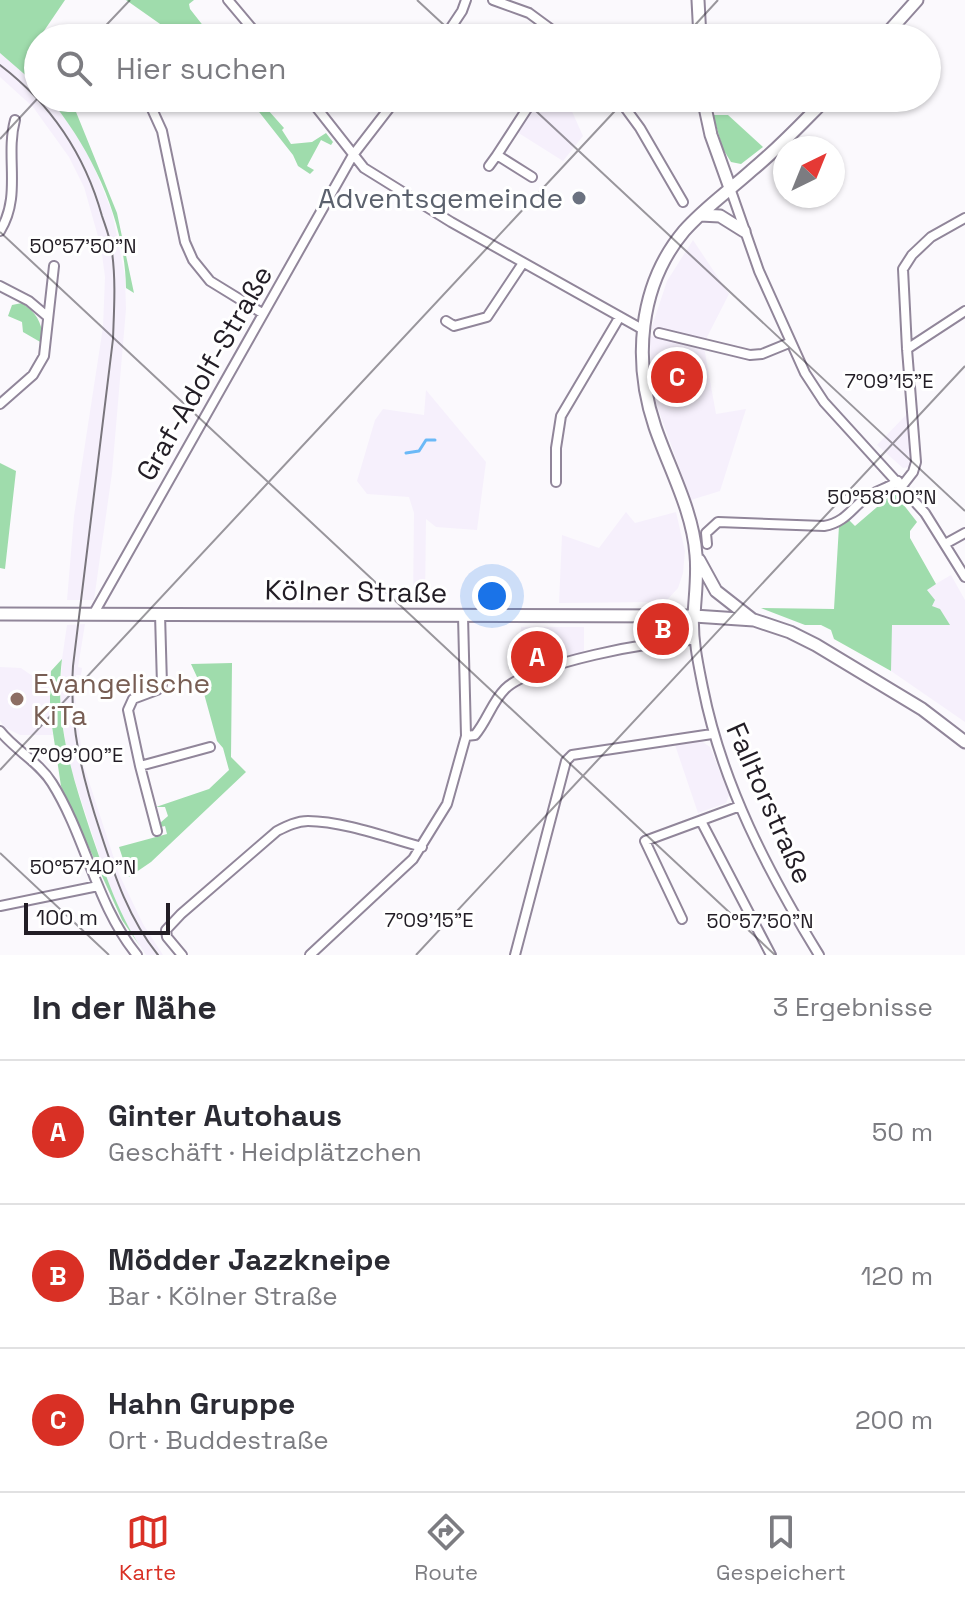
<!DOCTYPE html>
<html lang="de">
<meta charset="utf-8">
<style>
:root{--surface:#fff;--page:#f7f7f7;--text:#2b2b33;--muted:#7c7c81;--line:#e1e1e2;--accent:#d93025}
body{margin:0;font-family:"Space Grotesk",sans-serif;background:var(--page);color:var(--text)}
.compass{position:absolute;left:773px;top:136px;width:72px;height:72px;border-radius:50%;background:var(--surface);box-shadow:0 2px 6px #0004;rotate:43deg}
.scale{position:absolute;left:24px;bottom:20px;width:146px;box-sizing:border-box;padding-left:8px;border:4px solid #221d25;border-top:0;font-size:22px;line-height:28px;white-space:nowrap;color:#221d25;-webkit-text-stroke:6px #fff;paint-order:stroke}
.you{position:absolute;left:492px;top:596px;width:28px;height:28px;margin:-20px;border:6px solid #fff;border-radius:50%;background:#1a73e8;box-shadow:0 0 0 12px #1a73e833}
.badge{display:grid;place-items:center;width:52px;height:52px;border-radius:50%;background:var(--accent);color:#fff;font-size:26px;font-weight:700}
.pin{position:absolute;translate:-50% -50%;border:4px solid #fff;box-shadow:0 2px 8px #0006}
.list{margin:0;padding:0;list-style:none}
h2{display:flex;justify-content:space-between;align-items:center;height:104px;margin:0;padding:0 32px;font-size:34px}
h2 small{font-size:26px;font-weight:400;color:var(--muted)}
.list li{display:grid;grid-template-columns:52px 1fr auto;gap:24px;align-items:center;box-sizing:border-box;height:144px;padding:0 32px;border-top:2px solid var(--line)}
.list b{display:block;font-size:30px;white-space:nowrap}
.list p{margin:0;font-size:26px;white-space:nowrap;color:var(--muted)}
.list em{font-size:26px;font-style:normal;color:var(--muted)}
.icon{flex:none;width:44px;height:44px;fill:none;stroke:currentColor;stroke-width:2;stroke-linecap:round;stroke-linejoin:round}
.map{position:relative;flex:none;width:965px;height:955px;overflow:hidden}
.search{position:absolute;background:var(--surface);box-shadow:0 2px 6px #0004;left:24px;right:24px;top:24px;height:88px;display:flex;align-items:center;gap:20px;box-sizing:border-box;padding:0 28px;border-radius:44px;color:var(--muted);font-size:30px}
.sheet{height:536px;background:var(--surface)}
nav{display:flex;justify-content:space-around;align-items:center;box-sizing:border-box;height:112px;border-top:2px solid var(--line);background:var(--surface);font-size:22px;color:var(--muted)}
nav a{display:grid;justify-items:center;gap:4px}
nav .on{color:var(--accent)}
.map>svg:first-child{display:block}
.built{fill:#f6f0fc}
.green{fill:#9fdcac}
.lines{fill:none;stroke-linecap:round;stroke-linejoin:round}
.stream{stroke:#6bb9f7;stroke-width:3}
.street-casing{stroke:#91869a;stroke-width:12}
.secondary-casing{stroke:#91869a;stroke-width:15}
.street{stroke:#fff;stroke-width:8}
.secondary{stroke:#fff;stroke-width:11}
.tram{stroke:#79757c;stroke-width:2}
.ticks{fill:none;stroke:#221d25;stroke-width:2;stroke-opacity:0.45}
.worship-dot{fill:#6b7280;stroke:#fff;stroke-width:3}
.education-dot{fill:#8d6e63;stroke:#fff;stroke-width:3}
.labels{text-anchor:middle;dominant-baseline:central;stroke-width:6;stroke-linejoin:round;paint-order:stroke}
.worship-label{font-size:28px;fill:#5b616d;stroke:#fff;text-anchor:end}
.street-label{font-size:28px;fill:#221d25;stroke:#fff}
.education-label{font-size:28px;fill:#785e54;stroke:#fff;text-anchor:start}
.ticks-label{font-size:20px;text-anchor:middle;fill:#221d25;stroke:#fff;stroke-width:6;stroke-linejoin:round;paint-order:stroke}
</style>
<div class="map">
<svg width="965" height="955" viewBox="0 0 965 955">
<rect width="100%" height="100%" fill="#fbf9fd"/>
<path class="built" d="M0,53L38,86V98H49L75,131L90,157L112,212L125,276L126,309L112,473L94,600H67L74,516L103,327L105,277L101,247L84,187L69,157L33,107L0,77Z
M539,98H566L583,136L563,161L517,132Z
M693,240L729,294L705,341L651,329L667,281Z
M650,336L704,347L716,414L746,409L720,491L691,500L656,403L651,374Z
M426,390L486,462L477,530L436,527L426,519L425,602H413L414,513L409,497L367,494L357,481L375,420L383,409L424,415Z
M907,414L912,461L910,467L903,468L877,445Z
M626,512L635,523L676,512L685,551L683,573L678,588L667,600L657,602L559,603L562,535L599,548Z
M951,575L965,600V722L891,671V625L938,610L932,606V599L927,589Z
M85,624L78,667L82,668L81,675H76L75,697L83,763L119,874L143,924L163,955H146L124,920L109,885L69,763L60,709L62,659L67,625Z
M521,627H584V654L520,674Z
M0,667L21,668L41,682L51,671L50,713L53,735H20L4,727L0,720Z
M700,740L710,747L729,795L726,803L698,813L675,745Z"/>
<path class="green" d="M0,0H65L31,50L38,58V86L0,53Z
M126,0H194L189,4L190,9L212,37L180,38Z
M49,98H70L74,107L117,213L134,293L126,288C125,220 92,150 49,98Z
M248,98H262L268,110L284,128L282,130L291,144L312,142L326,133L333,142L331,145L321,140L307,166L314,170L310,174L298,166L293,155Z
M728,115L763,147L741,164L731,162L723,149L713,115Z
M22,303C37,313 44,325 42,343L23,332L22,322L8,316L12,305Z
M0,463L16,471L5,569L0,568Z
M891,495H896L917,522L910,531V538L936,584L927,590L935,600L932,606L940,609L950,625H892L891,671L834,639L831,630L821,625H805L761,608L834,609L839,526L848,519L855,526Z
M62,659C54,721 72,775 91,833C106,876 119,917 146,955L122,920L61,786L50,713V693L51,671Z
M232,663L231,757L246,772L151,862L129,877L119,847L167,834L165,826L161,827L160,823L168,816L165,807H156L209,789L229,770L223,748L217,741L203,690L191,664Z"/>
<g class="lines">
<path class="stream" d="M406,453L419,451L426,440H435"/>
<g class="street-casing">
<path id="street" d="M228,0L260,38
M493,0L529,13L563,38
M444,38L462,11L466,0
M147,98L162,131L185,242L193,260L210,281L262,313
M309,98L364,168L451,222L642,329
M618,98L640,128L683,202
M489,166L497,155
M532,177L497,155L534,98
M730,188L759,271L805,373L824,402L925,513L965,577
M0,231C22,196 5,157 15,120
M0,286L29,301L48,317
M446,321L454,326L487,317L523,263
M659,333L750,355L762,354L789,343
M907,349L965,311
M0,404L33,375L44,356L54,266
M556,482V448L561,416L619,318
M902,486L913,472L916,462L907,349L903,269L912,255L931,237L965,218
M707,544L706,533L718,522L824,526C849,522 854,502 874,493C882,489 889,487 898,481
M945,544L965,533
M94,613L353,155L397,98
M160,614L162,685L157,690L133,699L128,710L140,766L210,747
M694,616C693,641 698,663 703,688C722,784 768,872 819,955
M0,731C15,750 39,762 52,783C86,837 96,905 137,955
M466,736L475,735C487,721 492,702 505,689C529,664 658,639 693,640
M140,766L157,831
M701,821L771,955
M0,906L98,886
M682,919L645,841L740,806
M182,955L167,937L166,930L181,914L277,831C287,826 297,821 308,821C342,821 389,838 422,847
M310,955L413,859L447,804L466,736L463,616
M515,955L566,761L572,755L712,734"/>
</g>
<g class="secondary-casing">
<path id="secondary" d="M698,0L700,38
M883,38L917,0
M703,98L711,135L730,188
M700,215L720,216L744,231
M699,560L716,591L753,620
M0,614L694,616L754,620L790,632L816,645L922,709L965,742
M694,616C695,596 698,575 696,555C693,511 669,468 655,427C633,362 638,286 684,231C704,208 730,190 752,170C779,148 802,123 827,98"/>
</g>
<use href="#street" class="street"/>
<use href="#secondary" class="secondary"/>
<path class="tram" d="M0,65C51,104 85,155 102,216C106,228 111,240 112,252C116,281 114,310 113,339L73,666C69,725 82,777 101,834C115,877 129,919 158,955"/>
</g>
<path class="ticks" d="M417,0L458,38M94,38L130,0M683,38L718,0M522,98L965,511M0,139L38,98M0,232L775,955M0,770L627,98M0,853L109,955M416,955L965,366"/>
<circle class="worship-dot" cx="579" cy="198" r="8"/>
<circle class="education-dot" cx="17" cy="699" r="8"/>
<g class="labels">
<g class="worship-label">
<text x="563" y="198">Adventsgemeinde</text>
</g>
<g class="street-label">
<text transform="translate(204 373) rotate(-60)">Graf-Adolf-Straße</text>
<text transform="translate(356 591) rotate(1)">Kölner Straße</text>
<text transform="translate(770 803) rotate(66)">Falltorstraße</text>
</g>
<g class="education-label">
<text x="33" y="683">Evangelische<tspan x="33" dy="32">KiTa</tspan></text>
</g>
</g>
<g class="ticks-label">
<text x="83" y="253">50°57'50"N</text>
<text x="889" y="388">7°09'15"E</text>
<text x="882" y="504">50°58'00"N</text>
<text x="76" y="762">7°09'00"E</text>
<text x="83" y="874">50°57'40"N</text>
<text x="429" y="927">7°09'15"E</text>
<text x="760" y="928">50°57'50"N</text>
</g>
</svg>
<svg class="compass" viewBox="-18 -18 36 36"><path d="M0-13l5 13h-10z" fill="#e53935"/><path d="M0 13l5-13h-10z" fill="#7c7c81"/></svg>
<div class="scale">100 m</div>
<div class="you"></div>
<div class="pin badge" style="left:537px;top:657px">A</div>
<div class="pin badge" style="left:663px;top:629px">B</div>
<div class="pin badge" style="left:677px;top:377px">C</div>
<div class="search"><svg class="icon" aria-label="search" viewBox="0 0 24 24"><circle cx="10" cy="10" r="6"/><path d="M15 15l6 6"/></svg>Hier suchen</div>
</div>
<section class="sheet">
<h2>In der Nähe<small>3 Ergebnisse</small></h2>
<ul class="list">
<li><span class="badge">A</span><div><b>Ginter Autohaus</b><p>Geschäft · Heidplätzchen</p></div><em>50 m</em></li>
<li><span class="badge">B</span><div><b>Mödder Jazzkneipe</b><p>Bar · Kölner Straße</p></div><em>120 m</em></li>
<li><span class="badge">C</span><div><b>Hahn Gruppe</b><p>Ort · Buddestraße</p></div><em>200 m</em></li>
</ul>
</section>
<nav>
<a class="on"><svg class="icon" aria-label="map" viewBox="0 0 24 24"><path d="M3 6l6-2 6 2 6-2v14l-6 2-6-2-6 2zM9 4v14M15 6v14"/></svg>Karte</a>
<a><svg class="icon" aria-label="directions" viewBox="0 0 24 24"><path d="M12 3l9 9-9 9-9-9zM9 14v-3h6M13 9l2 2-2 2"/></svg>Route</a>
<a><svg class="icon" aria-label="saved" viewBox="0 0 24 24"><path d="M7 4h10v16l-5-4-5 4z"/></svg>Gespeichert</a>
</nav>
